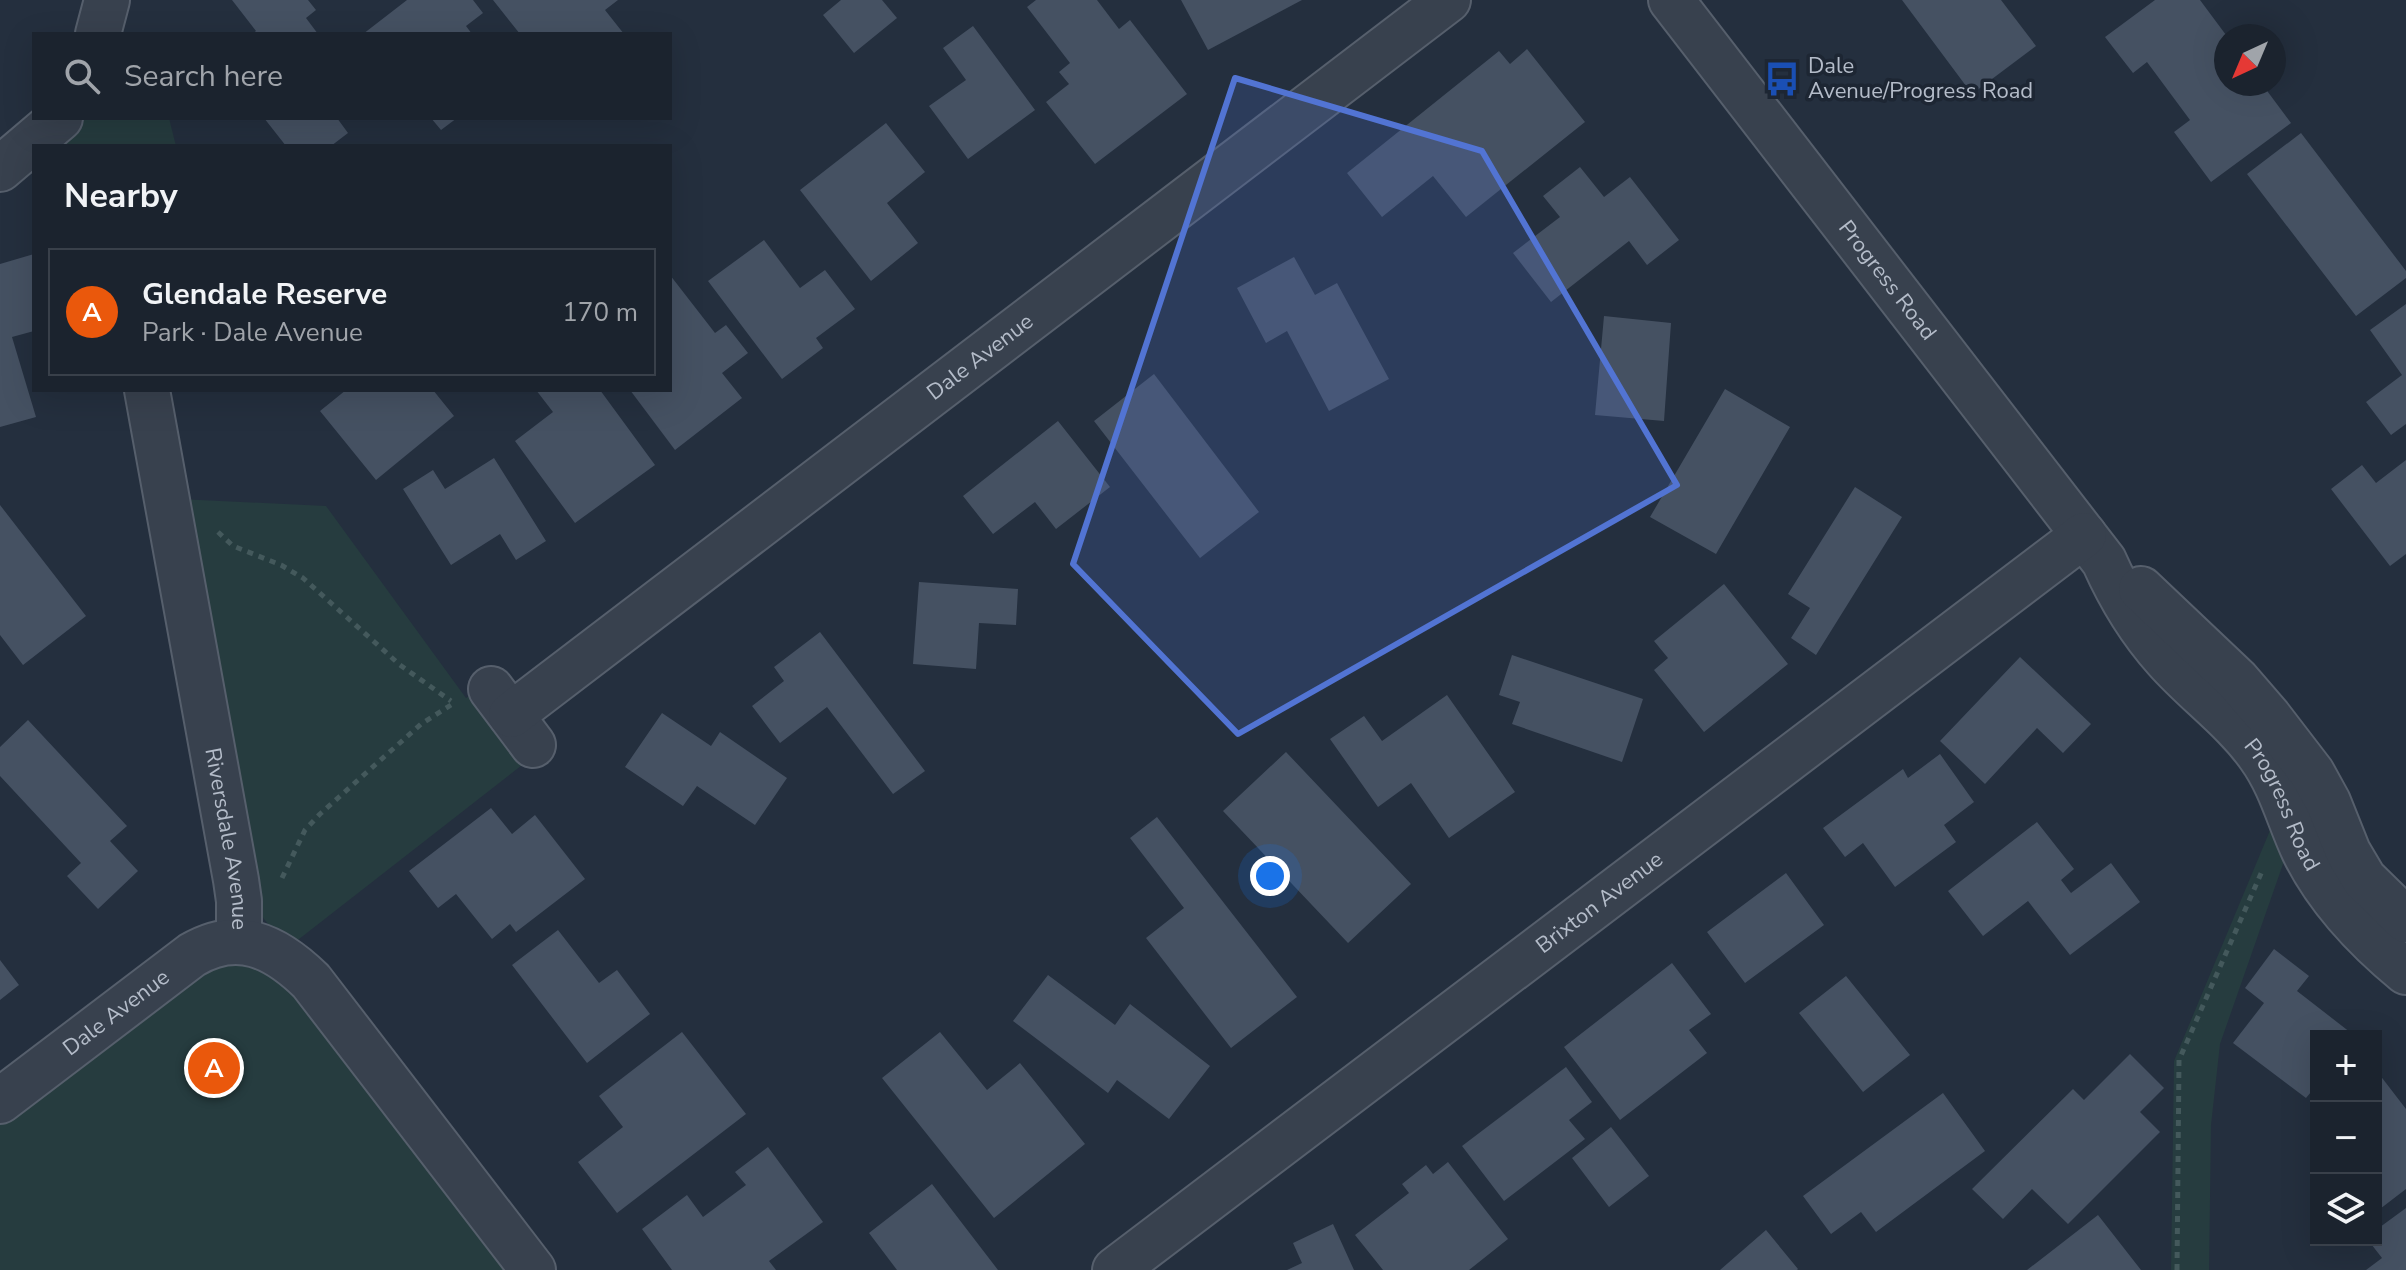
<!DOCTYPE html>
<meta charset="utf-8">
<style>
:root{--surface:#1b232e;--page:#242b36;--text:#f1f3f6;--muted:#a0a4aa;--line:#39404a;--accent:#ea580c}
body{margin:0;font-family:"Nunito Sans",sans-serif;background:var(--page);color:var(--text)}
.controls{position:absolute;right:24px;bottom:24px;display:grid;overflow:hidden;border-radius:0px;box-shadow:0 8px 32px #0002}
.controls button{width:72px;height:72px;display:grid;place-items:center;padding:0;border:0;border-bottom:2px solid var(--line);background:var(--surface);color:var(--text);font:40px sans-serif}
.compass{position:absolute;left:2214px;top:24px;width:72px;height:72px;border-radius:50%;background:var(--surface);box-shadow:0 8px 32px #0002;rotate:224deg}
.you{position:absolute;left:1270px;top:876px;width:28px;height:28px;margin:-20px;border:6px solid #fff;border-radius:50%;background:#1a73e8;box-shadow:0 0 0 12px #1a73e833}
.badge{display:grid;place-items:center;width:52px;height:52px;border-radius:50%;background:var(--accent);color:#fff;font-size:26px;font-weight:700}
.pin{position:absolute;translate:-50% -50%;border:4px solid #fff;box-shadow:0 2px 8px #0006}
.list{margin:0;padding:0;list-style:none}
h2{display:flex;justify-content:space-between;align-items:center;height:104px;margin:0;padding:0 32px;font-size:34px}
h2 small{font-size:26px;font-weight:400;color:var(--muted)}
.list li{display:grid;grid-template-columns:52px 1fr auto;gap:24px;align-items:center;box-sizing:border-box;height:128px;margin:0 16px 16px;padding:0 16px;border:2px solid var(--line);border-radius:0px}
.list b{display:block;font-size:30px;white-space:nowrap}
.list p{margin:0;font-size:26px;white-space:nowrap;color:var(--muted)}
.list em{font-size:26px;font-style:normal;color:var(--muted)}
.icon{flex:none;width:44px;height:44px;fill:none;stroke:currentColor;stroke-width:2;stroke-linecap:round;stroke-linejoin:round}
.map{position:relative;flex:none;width:2406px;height:1270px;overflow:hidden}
.search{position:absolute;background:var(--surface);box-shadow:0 8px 32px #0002;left:32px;top:32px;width:640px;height:88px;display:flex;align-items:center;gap:20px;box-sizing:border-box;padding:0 28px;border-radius:0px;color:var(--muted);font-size:30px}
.panel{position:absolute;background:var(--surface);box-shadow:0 8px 32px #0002;left:32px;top:144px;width:640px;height:248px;border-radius:0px}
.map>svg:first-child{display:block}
.green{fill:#263c3f}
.building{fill:#455162}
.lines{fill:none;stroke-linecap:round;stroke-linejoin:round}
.street-casing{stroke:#565f6c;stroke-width:48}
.path{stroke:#44595c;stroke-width:5;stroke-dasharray:6 6;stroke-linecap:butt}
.street{stroke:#38414e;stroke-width:44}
.marked{fill:#5274d3;fill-opacity:0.2;stroke:#5274d3;stroke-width:6;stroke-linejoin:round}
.labels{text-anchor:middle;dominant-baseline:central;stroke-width:7;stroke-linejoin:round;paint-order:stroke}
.poi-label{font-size:22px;fill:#b4bcc9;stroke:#1d2633;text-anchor:start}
.street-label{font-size:22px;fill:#b4bcc9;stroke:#1d2633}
</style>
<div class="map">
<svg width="2406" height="1270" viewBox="0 0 2406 1270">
<rect width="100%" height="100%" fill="#242f3e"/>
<path class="green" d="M82,118H169L176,146H58Z
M179,499L326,506L466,698L476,692L526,762L294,943L273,930L260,914Z
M2276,816L2289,847L2220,1044L2211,1125L2209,1270H2171L2174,1061Z
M236,958L276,971L515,1270H0V1121L171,990Z"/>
<path class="building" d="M232,0H308L316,10L306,18L318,34H252L256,31Z
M407,0H473L483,13L466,26L472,34H363Z
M493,0H618L605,10L624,34H520Z
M841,0H882L897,18L854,53L823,15Z
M1036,0H1097L1119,29L1130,20L1187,94L1095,164L1046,102L1069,84L1059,72L1070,63L1027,7Z
M1181,0H1302L1208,50Z
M1902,0H2001L2036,46L1972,94Z
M2155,0H2200L2226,35V84H2262L2291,123L2211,182L2174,132L2190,120L2147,62L2133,73L2105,37Z
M973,26L1035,110L968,159L929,106L966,80L943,48Z
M1527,49L1585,122L1466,217L1433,176L1382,217L1347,173L1499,51L1510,64Z
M264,118H337L348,133L331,146H286Z
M431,118H457L441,130Z
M886,123L925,172L887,203L918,243L871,281L800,190Z
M2301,133L2406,271V278L2356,316L2247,174Z
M1580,167L1604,197L1630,177L1679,240L1647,265L1629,241L1551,302L1513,253L1560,217L1543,196Z
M764,240L800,288L825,270L855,309L816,338L823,348L782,379L708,281Z
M34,254V331L12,337L36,417L0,427V264Z
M1294,257L1315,295L1337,283L1389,379L1329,411L1287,331L1266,343L1237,288Z
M670,275L715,333L726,325L748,353L722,373L742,398L675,450L630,390H670Z
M2406,304V424L2391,435L2366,402L2402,375L2370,330Z
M1604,316L1671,323L1664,421L1595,415Z
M1154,374L1259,512L1200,558L1094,421Z
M1725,389L1790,427L1716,554L1650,517Z
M346,390H433L454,416L376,480L320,411Z
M536,390H600L655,465L575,523L515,441L553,412Z
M1058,421L1110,487L1056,529L1035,502L993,534L963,496Z
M494,458L546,541L516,560L500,534L451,565L403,489L433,470L445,489Z
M2406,460V554L2390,566L2331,489L2362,465L2376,483Z
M1855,487L1902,517L1816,655L1791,638L1810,608L1788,594Z
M0,505L86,616L23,665L0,635Z
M919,582L1018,589L1016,625L979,623L976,669L913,664Z
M1724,584L1788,664L1704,732L1654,670L1668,658L1654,641Z
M820,632L925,771L893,794L827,707L780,743L752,706L784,681L774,667Z
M1512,655L1643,699L1622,762L1512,724L1520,702L1499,695Z
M2020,657L2091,724L2063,753L2037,728L1985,784L1940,741Z
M1447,695L1515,792L1449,838L1411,783L1378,807L1330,739L1364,716L1382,741Z
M662,713L711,746L720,732L787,778L755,825L697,786L683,806L625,767Z
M28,720L127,826L110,841L138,871L98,909L67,876L81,863L0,776V747Z
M1286,752L1411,884L1348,943L1223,811Z
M1940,754L1974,802L1944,825L1956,842L1895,887L1863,843L1845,857L1823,828L1903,769L1908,778Z
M491,808L512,834L535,815L585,879L516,932L510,924L492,939L456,894L438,908L409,871Z
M1157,817L1297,997L1231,1048L1146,938L1184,908L1130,838Z
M2037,822L2074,869L2061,880L2071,893L2111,863L2140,902L2070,955L2028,901L1983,936L1948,891Z
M1786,873L1824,925L1745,983L1707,932Z
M558,930L599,983L617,970L650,1014L587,1063L512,965Z
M2274,949L2309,976L2297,991L2355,1036H2316V1086L2306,1098L2233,1043L2264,1003L2245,988Z
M0,960L19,985L0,1000Z
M1672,963L1711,1014L1689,1030L1707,1053L1620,1120L1564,1047Z
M1048,975L1115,1025L1130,1004L1210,1066L1169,1119L1117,1080L1108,1093L1013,1021Z
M1846,976L1910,1055L1863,1092L1799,1013Z
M682,1032L746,1114L617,1213L578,1162L623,1127L599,1096Z
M940,1032L987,1090L1020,1063L1085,1144L994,1218L882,1078Z
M2130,1054L2164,1088L2140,1112L2160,1132L2068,1224L2032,1189L2003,1219L1972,1189L2073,1089L2084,1100Z
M1566,1067L1592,1102L1569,1120L1585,1139L1504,1201L1462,1146Z
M2376,1070L2406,1109V1189L2376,1212Z
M1943,1093L1985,1151L1876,1232L1861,1212L1831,1234L1803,1196Z
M1611,1127L1649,1176L1609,1207L1572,1158Z
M768,1147L823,1222L769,1261L776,1270H672L642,1229L687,1195L703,1217L746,1185L735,1172Z
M1448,1162L1508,1239L1469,1270H1383L1355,1235L1409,1193L1402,1184L1426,1165L1433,1174Z
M932,1184L998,1270H897L869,1233Z
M2406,1208V1270H2366L2382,1258L2368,1240H2376V1230Z
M2098,1215L2141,1270H2027Z
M1333,1224L1354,1270H1287L1302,1263L1293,1243Z
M1766,1230L1798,1269L1797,1270H1720Z"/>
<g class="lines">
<g class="street-casing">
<g id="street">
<path id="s1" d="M1671,0L2104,561C2120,597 2140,630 2166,659C2196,693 2234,719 2260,756C2281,785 2289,819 2304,851C2327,898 2366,939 2406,972"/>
<path d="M98,34L107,0"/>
<path d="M0,169L60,118"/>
<path id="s2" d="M147,390L236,880L239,901V941"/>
<path d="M2141,589L2237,680L2269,717L2312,773L2328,802L2348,852L2364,879L2406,920"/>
<path d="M491,689L533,745"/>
<path id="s3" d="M511,715L1448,0"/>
<path id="s4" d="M0,1101L192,955C238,928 275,946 311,981L533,1270"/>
<path id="s5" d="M1115,1270L2084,535"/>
</g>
</g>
<path class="path" d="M218,532L233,546L281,565L303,578L400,665L451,701
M282,878L305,830L320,814L421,724L451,705
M2177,1270L2179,1060L2263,869"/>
<use href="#street" class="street"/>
</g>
<path class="marked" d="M1235,78L1482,151L1677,485L1238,734L1073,564Z"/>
<defs>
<g id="bus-bare" transform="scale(2.76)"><path d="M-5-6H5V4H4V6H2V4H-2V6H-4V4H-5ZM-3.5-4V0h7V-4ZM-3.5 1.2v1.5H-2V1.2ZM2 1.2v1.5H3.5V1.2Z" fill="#1a4fb4" stroke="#1d2633" stroke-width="2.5" paint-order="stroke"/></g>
</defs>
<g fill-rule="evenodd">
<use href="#bus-bare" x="1782" y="79"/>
</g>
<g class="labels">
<g class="poi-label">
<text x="1808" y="66">Dale<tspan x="1808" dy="25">Avenue/Progress Road</tspan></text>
</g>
<g class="street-label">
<text stroke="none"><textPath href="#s1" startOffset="354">Progress Road</textPath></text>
<text stroke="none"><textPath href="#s3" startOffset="590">Dale Avenue</textPath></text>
<text stroke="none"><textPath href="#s1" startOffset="1014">Progress Road</textPath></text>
<text stroke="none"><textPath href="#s2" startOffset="456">Riversdale Avenue</textPath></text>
<text stroke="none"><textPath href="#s5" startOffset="608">Brixton Avenue</textPath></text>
<text stroke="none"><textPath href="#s4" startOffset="146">Dale Avenue</textPath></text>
</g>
</g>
</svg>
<div class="controls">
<button>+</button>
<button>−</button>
<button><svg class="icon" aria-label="layers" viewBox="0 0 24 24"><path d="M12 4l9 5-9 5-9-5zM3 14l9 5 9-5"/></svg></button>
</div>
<svg class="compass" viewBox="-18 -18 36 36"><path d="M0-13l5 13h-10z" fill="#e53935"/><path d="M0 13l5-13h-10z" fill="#a0a4aa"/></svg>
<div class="you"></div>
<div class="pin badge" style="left:214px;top:1068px">A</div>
<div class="search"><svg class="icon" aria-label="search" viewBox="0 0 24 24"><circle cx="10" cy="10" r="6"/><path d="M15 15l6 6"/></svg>Search here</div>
<section class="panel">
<h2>Nearby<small></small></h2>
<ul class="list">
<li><span class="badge">A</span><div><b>Glendale Reserve</b><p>Park · Dale Avenue</p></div><em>170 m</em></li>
</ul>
</section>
</div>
